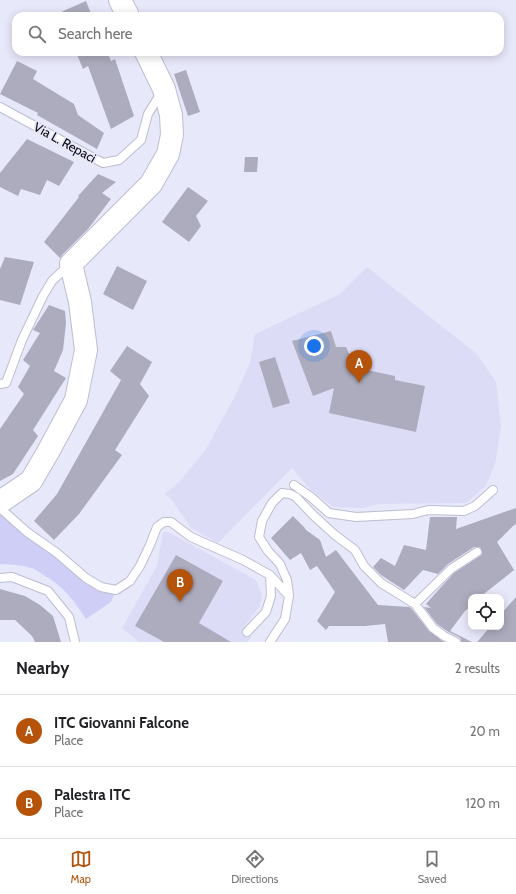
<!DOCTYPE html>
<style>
:root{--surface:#fff;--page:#f6f6f6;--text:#202124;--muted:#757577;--line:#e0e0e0;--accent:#b45309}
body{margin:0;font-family:Cabin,sans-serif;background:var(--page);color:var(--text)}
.controls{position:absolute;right:12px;bottom:12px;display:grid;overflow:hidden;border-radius:8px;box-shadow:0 2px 10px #0003}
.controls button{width:36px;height:36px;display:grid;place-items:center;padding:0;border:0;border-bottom:1px solid var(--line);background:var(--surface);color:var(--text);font:20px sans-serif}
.you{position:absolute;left:314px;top:346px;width:14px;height:14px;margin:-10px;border:3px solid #fff;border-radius:50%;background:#1a73e8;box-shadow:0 0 0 6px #1a73e833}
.badge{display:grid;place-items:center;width:26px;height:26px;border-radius:50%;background:var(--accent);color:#fff;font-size:13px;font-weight:700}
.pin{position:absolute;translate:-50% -33px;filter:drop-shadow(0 1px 2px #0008)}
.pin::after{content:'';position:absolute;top:21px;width:14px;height:12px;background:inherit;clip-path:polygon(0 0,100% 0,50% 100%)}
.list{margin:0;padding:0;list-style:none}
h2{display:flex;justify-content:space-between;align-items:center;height:52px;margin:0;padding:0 16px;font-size:17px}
h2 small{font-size:13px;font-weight:400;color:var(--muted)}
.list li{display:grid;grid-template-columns:26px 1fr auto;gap:12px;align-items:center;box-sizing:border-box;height:72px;padding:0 16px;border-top:1px solid var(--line)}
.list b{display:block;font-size:15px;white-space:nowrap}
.list p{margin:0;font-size:13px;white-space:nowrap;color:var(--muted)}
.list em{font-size:13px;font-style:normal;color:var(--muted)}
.icon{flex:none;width:22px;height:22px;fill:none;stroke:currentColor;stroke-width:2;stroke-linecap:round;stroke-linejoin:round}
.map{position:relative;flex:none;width:516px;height:642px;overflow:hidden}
.search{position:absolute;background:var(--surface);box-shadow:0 2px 10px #0003;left:12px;right:12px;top:12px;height:44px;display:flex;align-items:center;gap:10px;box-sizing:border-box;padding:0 14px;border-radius:12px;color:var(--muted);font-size:15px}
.sheet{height:196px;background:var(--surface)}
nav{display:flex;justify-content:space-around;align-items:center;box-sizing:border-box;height:56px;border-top:1px solid var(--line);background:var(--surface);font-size:11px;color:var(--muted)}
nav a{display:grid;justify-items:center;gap:2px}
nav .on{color:var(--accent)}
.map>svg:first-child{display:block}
.built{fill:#dcdcf7}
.green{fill:#cfcef7}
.building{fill:#acacbe}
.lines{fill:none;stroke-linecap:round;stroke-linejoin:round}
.lane-casing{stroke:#bdbdd0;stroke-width:10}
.secondary-casing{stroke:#bdbdd0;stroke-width:24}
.lane{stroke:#fff;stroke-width:8}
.secondary{stroke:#fff;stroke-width:22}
.labels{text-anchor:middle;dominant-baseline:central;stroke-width:4;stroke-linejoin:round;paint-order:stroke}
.street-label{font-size:13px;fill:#0b0b11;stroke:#e8e8fb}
</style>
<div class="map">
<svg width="516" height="642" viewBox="0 0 516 642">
<rect width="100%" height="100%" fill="#e8e8fb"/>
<path class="built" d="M367,267L430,317L477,354L496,382L501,426L495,465L485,487L466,503L378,504L363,508L333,507L310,489L292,468L218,543L191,528L171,499L164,494L179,482L206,449L234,398L250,363L255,334L340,294Z
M163,532H168L256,580L262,595L260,606L243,628L251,638L247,642H139L122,628L157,566Z"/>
<path class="green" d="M0,508L86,578L116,590L111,602L86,619C73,599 63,586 42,574C39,572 35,569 31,568C21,565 11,564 0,564Z"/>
<path class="building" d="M86,1L92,16H52Z
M76,52H117L109,56L111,61L115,59L134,116L111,129L88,66L83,69Z
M17,61L37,71L33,79L74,104L78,115L104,133L97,149L37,115L38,113L0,94Z
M186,70L200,112L188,116L174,74Z
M27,139L74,162L59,186L47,180L40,195L21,189L18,196L0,187V173Z
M245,157H258L257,172H244Z
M98,174L116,182L102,193L111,199L88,229L62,255L60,258L44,242L79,197L78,196Z
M188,187L208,201L196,216L201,226L189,242L162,222Z
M5,257L34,262L20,305L0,300V269Z
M117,266L147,281L133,310L103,294Z
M49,305L65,311L66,323L63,350L54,371L66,378L33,430L38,436L13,474L0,481V429L24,394L18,387L30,366L23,360L40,333L33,330Z
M331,331L336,347H346L355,367L367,370L395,376V380L425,386L416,432L329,413L334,388L313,396L292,341Z
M127,346L152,362L140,384L149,396L115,450L122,455L79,514L54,540L34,521L57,494L121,380L110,371Z
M275,357L290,403L273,408L259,362Z
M516,508V524L513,526L497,542L514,570L480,597H471V606L465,611L450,631L472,642H461V639L459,637L447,631L437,624L424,607L431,608L426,604L442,586L454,573L480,556L482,554V551L480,547H474L448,564L438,574L423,570L404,590L381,575L373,567L381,558L395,566L404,545L426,550L430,517H457L456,529Z
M293,516L304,527L306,530L320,540L326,557L336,550L378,605L409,607L411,608L429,631L444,642H388L385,624L365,626H329L326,630L317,621L335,592L317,566L310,570L301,553L290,560L271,538Z
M176,555L223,581L199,623L231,642H164L135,626Z
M0,589L25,596L40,605L53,616L61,642H35L32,636L15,620H0Z
M516,597V642H477L490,627H501V614Z"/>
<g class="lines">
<g class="lane-casing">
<path id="lane" d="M0,107L103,163L119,160L141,140L148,114L161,93
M0,384L6,383L22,340L43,296L52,281L69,265
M294,485L311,497L329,513L356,517L413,514L428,510L464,511L475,506L493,490
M0,508L27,532L57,553L86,578L101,587L116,590L130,581L140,566L150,545L157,527L164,522H171L191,537L243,560L270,575L289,596L285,619L270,642
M0,578L12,577L48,591L69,617L75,642
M289,595L287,580L280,564L268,551L259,537L262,521L272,503L282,493L290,494L296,497L313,515L335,535L355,550L364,566L381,583L415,604L433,628L444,636L456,642
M415,604L451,569L477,552
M247,632L266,612L271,596L270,575"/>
</g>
<g class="secondary-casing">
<path id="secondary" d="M120,0L128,16
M0,502L31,481L48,452L76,400L86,350L80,302L71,264L151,184L168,154L172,135L171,115L164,89L146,52"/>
</g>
<use href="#lane" class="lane"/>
<use href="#secondary" class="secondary"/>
</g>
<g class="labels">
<g class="street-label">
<text transform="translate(65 142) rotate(29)">Via L. Repaci</text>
</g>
</g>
</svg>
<div class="controls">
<button><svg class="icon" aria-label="locate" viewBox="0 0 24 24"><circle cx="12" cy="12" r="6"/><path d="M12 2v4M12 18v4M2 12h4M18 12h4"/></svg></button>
</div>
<div class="you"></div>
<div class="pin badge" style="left:359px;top:383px">A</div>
<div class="pin badge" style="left:180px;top:602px">B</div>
<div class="search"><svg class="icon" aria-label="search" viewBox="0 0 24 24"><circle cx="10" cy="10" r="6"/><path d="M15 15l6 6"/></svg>Search here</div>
</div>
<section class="sheet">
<h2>Nearby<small>2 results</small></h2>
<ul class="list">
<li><span class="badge">A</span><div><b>ITC Giovanni Falcone</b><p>Place</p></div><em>20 m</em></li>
<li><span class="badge">B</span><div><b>Palestra ITC</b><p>Place</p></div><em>120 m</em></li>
</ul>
</section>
<nav>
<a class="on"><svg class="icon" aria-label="map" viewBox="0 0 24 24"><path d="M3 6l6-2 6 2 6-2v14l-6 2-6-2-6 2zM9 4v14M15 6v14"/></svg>Map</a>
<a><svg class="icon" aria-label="directions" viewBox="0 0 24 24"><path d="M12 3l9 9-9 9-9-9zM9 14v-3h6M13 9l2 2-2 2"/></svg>Directions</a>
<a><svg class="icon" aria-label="saved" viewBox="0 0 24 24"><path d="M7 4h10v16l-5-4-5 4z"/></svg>Saved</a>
</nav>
